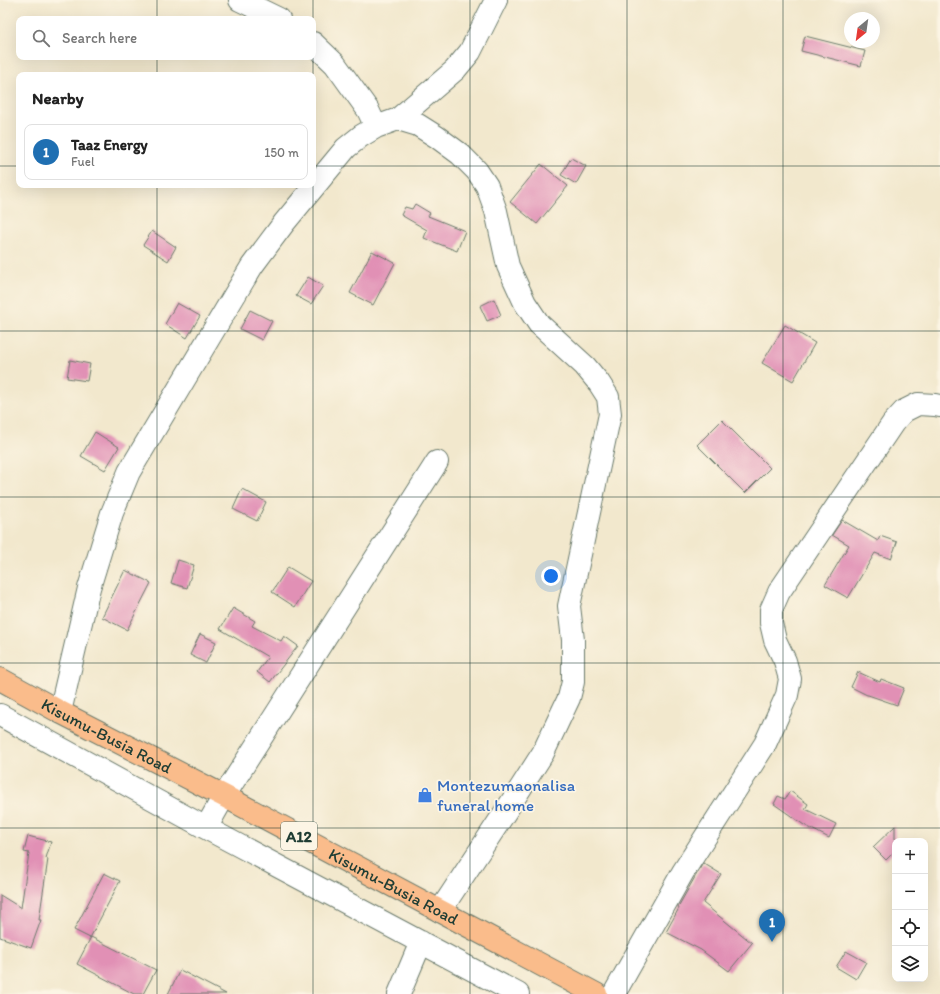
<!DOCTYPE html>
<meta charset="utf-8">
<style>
:root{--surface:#fff;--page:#f2f2f2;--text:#222;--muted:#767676;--line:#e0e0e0;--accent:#1f6fb2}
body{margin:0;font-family:Itim,sans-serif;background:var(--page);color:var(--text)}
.controls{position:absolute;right:12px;bottom:12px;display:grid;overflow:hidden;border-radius:8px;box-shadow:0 4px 16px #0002}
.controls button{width:36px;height:36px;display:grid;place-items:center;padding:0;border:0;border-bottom:1px solid var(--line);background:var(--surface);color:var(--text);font:20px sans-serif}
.compass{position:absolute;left:844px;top:12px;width:36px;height:36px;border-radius:50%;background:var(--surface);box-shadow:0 4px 16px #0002;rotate:209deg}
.you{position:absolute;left:551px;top:576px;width:14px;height:14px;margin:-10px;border:3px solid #fff;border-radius:50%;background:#1a73e8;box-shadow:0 0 0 6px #1a73e833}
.badge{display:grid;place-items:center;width:26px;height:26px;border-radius:50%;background:var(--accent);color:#fff;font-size:13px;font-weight:700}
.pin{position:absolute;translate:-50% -33px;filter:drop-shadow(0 1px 2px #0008)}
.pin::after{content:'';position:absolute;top:21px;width:14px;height:12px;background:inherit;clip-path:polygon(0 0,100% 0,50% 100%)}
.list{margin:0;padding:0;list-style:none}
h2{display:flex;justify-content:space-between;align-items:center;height:52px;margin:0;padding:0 16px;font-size:17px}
h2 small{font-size:13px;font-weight:400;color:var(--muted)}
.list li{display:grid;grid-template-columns:26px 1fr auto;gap:12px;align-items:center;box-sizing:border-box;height:56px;margin:0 8px 8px;padding:0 8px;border:1px solid var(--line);border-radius:8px}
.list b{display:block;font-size:15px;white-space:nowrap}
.list p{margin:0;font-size:13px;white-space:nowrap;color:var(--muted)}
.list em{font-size:13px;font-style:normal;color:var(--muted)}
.icon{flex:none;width:22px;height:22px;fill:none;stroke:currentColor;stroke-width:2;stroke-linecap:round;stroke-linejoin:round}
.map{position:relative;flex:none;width:940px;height:994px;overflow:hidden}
.search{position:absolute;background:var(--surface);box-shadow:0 4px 16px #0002;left:16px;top:16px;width:300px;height:44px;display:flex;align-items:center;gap:10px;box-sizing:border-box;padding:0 14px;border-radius:8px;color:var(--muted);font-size:15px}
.panel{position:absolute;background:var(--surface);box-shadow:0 4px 16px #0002;left:16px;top:72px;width:300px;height:116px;border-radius:8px}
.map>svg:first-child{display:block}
.building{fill:#e190b5}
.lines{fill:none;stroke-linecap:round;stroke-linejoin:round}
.minor-casing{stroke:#69796a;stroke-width:24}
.highway-casing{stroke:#69796a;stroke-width:24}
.minor{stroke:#fff;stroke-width:22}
.highway{stroke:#fabc8b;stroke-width:22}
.grid{fill:none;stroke:#1f3d34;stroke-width:1;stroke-opacity:0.55}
.labels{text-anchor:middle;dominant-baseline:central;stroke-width:3.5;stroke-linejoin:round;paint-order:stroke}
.shield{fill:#fcf5e5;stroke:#617469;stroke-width:1}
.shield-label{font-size:16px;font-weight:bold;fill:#1f3d34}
.street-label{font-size:17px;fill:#1f3d34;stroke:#fcf5e5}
.shop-label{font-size:17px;fill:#366cbe;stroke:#fcf5e5;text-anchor:start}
</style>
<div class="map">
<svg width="940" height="994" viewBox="0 0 940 994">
<rect width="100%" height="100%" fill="#fcf5e5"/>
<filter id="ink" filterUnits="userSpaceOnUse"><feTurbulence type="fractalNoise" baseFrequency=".025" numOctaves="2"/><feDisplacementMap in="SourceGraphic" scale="8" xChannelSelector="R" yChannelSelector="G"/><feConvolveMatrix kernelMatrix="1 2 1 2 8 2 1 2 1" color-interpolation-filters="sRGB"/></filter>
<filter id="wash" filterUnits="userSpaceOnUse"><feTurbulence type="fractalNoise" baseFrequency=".012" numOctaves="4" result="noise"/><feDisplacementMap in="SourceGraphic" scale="16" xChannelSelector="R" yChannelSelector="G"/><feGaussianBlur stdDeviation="0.9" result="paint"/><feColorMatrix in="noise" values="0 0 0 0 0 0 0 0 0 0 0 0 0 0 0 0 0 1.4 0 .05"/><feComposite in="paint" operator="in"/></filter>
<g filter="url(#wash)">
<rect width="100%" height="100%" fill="#f2e8cd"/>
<g id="blocks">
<path class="building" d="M805,36L865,51L861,66L801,51Z
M571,158L586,166L576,184L561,175Z
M541,164L568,186L537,224L510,202Z
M415,204L430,213L428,216L465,231L457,251L424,238L427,230L401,215L405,207L412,209Z
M152,231L176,247L168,261L143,245Z
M372,251L395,263L373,305L350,293Z
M308,277L323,286L311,304L296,296Z
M494,299L501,315L487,321L480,306Z
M177,303L200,316L187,338L165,324Z
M250,310L272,321L262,340L240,329Z
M785,325L815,343L793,381L762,363Z
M70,360L90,364L87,381L67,378Z
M722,420L770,468L745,493L697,445Z
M95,432L119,447L105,470L81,456Z
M242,489L266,502L257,521L233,509Z
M842,520L878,541L880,536L897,542L891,559L875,553L848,598L825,585L849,545L832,535Z
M178,560L194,565L187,588L171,583Z
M288,567L311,581L295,607L272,592Z
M125,570L151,583L127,630L102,617Z
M233,608L255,621L252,626L281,641L284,636L298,646L270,682L257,672L268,657L220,629Z
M200,634L216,642L206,663L190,655Z
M858,672L880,682L881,679L904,688L897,705L868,695H867L851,687Z
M790,791L808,804L805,809L836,824L829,838L804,825L774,804L778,796L785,799Z
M895,826V851L886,860L873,847Z
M28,836L51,842L46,858L48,859L39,920H41L31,948L0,937V895L21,908L29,853L24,852Z
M703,863L721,874L703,903L752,943L729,971L701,950L666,932L679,908L678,907Z
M104,873L120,881L90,938L74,930Z
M91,937L156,970L143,994H134L77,964Z
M846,951L866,962L856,979L836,967Z
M180,970L226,994H168Z"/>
</g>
</g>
<g filter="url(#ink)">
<use href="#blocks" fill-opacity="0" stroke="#69796a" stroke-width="1"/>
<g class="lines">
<g class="minor-casing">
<path id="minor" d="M240,0L279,19
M313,43L335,64L368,110L376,127
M398,119L418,125L437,137L460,154L477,171L487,186L496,211L508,266L525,303L539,324L585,366L599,383L608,397L610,414L569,606L573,640V682L569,698L543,753L502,817L440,911
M60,712L89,588L112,513L129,472L252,266L284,223L346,148L361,136L376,127L398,119L455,70L470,52L496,0
M0,715L206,828L518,994
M206,828L224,796L437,462
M399,994L421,942
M614,994L683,872L765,744L779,713L787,695L790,679L785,661L775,640L771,623V610L779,592L893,423L904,411L918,404L935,405L940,406"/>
</g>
<g class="highway-casing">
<g id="highway">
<path id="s1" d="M0,679L60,712L224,796L596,994"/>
</g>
</g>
<use href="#minor" class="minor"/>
<use href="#highway" class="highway"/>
</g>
</g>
<path class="grid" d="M157,0V19M313,0V994M470,0V994M627,0V994M783,0V994M157,57V75M0,166H19M313,166H940M157,185V994M0,331H940M0,497H940M0,663H940M0,828H940"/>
<defs>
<g id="shop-bare" transform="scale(1.2)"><path d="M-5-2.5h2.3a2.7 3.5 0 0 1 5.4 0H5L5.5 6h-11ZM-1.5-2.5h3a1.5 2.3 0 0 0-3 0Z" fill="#3f7fe0" stroke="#fcf5e5" stroke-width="2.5" paint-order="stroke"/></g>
</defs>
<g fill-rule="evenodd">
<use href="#shop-bare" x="425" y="795"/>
</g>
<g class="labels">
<rect class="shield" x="281" y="822" width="36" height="28" rx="3"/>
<g class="shield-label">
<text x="299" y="836">A12</text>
</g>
<g class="street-label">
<text stroke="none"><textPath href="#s1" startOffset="121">Kisumu-Busia Road</textPath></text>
<text stroke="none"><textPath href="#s1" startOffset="445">Kisumu-Busia Road</textPath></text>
</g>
<g class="shop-label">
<text x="437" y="785">Montezumaonalisa<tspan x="437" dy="20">funeral home</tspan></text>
</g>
</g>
</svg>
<div class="controls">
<button>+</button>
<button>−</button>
<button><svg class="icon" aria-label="locate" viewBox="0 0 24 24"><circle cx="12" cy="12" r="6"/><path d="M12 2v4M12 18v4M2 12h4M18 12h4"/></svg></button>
<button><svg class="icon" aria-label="layers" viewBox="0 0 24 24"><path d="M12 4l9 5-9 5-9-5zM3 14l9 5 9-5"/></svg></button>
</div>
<svg class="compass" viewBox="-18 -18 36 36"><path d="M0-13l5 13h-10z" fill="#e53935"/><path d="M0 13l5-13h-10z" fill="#767676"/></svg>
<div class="you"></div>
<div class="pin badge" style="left:772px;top:942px">1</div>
<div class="search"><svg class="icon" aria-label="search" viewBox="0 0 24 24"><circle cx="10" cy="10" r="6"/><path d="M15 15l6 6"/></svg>Search here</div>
<section class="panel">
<h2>Nearby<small></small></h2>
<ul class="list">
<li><span class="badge">1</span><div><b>Taaz Energy</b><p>Fuel</p></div><em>150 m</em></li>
</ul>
</section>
</div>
